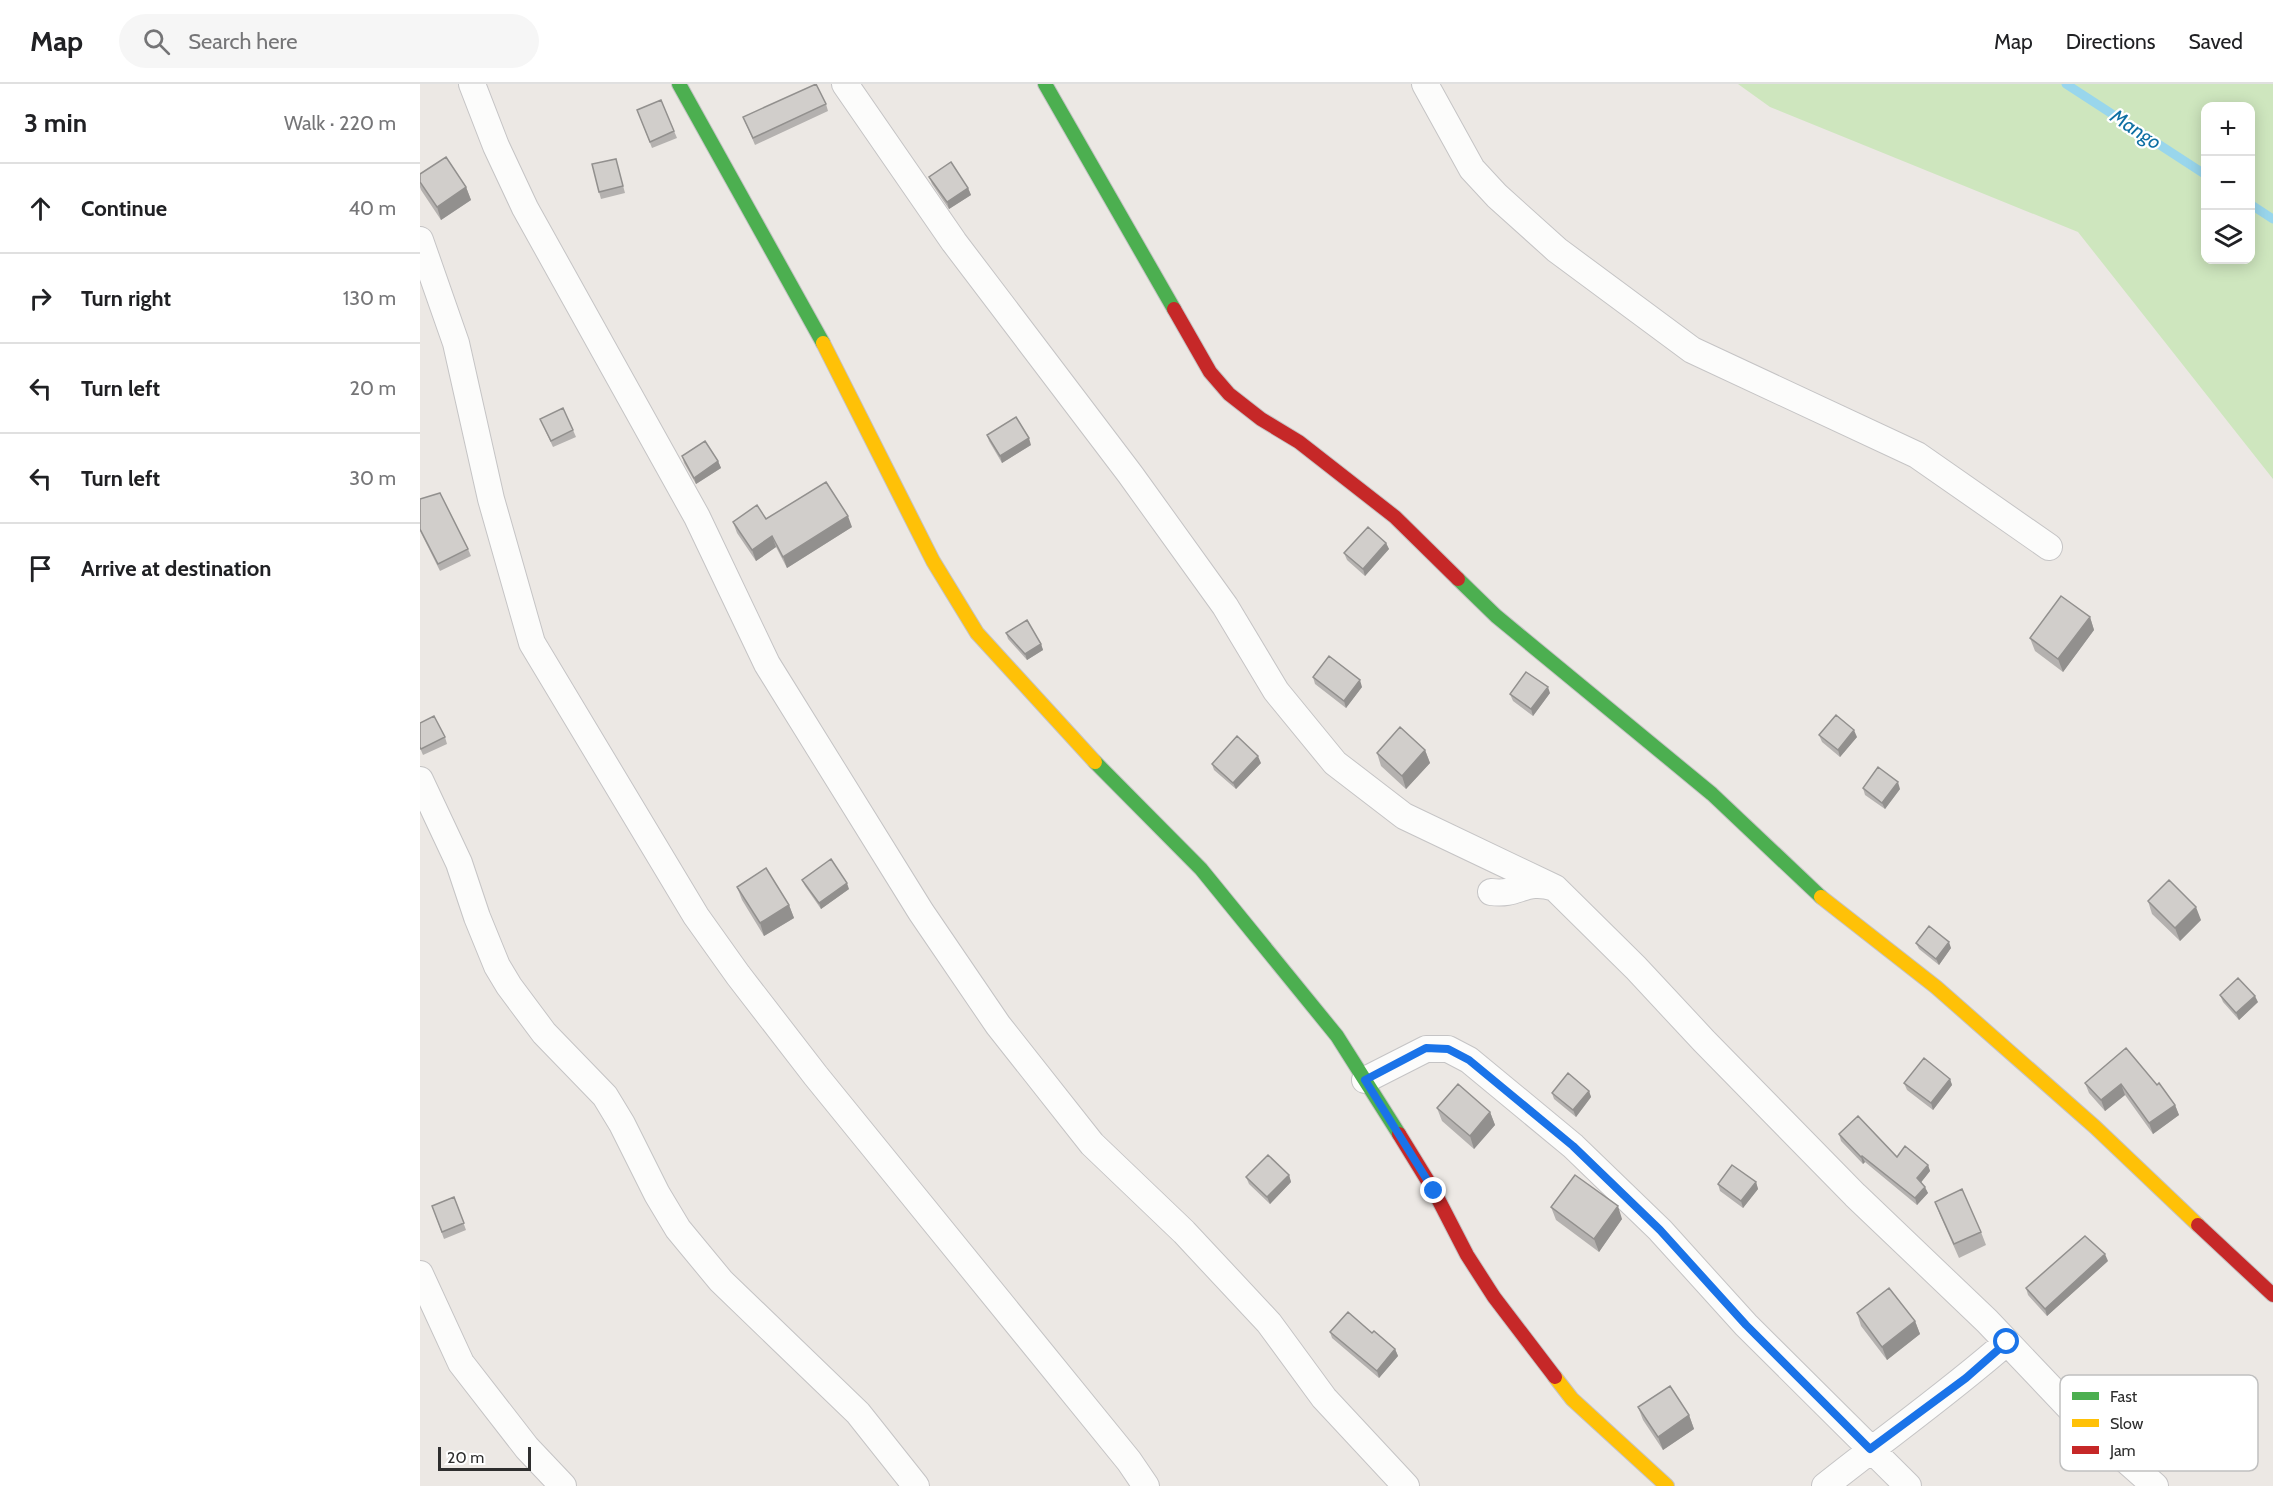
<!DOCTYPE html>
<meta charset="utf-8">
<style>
:root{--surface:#fff;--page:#f6f6f6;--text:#202124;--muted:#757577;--line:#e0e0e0}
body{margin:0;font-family:Cabin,sans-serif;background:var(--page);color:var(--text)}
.controls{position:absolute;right:18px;top:18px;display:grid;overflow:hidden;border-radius:12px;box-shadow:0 3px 15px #0003}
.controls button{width:54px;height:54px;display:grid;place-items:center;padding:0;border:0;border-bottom:2px solid var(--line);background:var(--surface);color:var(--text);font:30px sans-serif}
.scale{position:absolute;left:18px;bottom:15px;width:93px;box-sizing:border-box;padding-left:6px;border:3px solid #2e2e2e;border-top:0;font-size:16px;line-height:21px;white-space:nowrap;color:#2e2e2e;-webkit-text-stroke:4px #fff;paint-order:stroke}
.stop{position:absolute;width:18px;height:18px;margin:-14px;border:4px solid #1a73e8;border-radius:50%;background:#fff}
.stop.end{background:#1a73e8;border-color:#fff;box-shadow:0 2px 6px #0008}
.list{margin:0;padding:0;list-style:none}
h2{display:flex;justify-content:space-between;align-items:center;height:78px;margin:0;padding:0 24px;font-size:26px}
h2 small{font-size:20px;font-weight:400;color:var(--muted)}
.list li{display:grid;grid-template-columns:39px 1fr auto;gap:18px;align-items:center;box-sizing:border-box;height:90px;padding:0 24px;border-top:2px solid var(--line)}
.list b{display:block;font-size:22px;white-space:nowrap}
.list em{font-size:20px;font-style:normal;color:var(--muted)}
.icon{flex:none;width:33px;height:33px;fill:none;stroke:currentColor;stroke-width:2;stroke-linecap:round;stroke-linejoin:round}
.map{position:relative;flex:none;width:1853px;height:1402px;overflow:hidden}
header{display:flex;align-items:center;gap:36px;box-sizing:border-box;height:84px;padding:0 30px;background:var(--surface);border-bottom:2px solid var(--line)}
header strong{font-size:28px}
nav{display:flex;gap:33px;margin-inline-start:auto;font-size:21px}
.search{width:420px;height:54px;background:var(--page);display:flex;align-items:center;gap:15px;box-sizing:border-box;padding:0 21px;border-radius:33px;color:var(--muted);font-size:22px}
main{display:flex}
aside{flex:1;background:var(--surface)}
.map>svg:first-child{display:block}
.green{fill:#cee6be;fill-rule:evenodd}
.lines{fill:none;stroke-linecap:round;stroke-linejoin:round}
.stream{stroke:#99d6ec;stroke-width:9}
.street-casing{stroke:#c5c4c5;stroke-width:28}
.fast-casing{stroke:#c5c4c5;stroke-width:16}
.slow-casing{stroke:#c5c4c5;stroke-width:16}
.jam-casing{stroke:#c5c4c5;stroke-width:16}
.street{stroke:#fcfcfb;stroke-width:26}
.fast{stroke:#4caf50;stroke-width:14}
.slow{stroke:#ffc107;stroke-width:14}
.jam{stroke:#c62828;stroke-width:14}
.wall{fill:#b4b1af}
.shaded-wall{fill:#92908e}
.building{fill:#d1cecb;stroke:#92908e;stroke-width:1.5}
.route{stroke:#1a73e8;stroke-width:8}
.labels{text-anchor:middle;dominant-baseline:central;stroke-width:4.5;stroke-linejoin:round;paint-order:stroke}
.water-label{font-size:20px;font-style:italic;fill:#0d6fa3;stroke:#fff}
.key{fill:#fff;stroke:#c0c0c0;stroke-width:1.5}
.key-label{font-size:16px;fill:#2e2e2e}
</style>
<header>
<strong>Map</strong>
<div class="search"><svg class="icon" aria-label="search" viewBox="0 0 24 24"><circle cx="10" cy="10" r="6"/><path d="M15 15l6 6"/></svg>Search here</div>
<nav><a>Map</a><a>Directions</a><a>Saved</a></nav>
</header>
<main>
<aside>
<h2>3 min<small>Walk · 220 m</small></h2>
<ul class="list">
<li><svg class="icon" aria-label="ahead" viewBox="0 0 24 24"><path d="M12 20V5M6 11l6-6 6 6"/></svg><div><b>Continue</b></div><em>40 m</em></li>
<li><svg class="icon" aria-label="right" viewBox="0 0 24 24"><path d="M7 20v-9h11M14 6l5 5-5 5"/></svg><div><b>Turn right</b></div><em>130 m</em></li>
<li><svg class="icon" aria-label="left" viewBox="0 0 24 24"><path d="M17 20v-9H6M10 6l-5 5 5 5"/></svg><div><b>Turn left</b></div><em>20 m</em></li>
<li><svg class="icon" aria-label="left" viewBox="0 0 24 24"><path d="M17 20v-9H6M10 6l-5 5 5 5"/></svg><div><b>Turn left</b></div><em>30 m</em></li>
<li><svg class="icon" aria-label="arrive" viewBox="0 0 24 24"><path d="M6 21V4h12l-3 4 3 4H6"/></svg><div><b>Arrive at destination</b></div></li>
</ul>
</aside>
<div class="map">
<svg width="1853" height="1402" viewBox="0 0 1853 1402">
<rect width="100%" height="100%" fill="#ece8e4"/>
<path class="green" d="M1318,0H1853V395L1658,148L1350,23ZM1786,22H1830V176H1786Z"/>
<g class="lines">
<path class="stream" d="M1646,0L1786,91
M1830,120L1853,135"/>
<g class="street-casing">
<path id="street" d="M52,0L76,62L105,124L277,433L347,580L501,828L578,941L672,1060L764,1148L849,1239L904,1314L986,1402
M425,0L534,158L710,390L805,522L856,607L915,679L984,732L1135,804
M1005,0L1052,85L1077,112L1137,166L1272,266L1497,371L1629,463
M0,156L36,259L71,415L112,559L276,832L318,891L396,992L709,1377L726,1402
M0,696L39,779L57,833L77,882L89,902L124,949L185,1012L202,1040L237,1110L258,1145L301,1197L438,1329L496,1402
M1071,808C1100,812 1104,794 1135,804L1216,884L1284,957L1435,1111L1567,1237L1662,1337L1735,1402
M945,996L1006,965H1028L1049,976L1153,1062L1240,1146L1326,1241L1488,1402
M0,1190L41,1279L107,1364L143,1402
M1405,1402C1465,1354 1529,1309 1587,1258"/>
</g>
<g class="fast-casing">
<path id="fast" d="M259,0L403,259
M625,0L754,225
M1038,495L1076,532L1292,710L1401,813
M675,678L781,785L917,952L979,1050"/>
</g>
<g class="slow-casing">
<path id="slow" d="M403,259L513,477L557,549L675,678
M1401,813L1516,903L1675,1043L1778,1141
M1135,1293L1152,1315L1247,1402"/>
</g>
<g class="jam-casing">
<path id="jam" d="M754,225L790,288L809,310L841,335L879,358L975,433L1038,495
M979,1050L1014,1107L1047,1171L1074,1213L1135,1293
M1778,1141L1853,1211"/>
</g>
<use href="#street" class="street"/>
<use href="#fast" class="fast"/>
<use href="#slow" class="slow"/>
<use href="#jam" class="jam"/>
</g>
<path class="wall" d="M241,16L257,54L232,64L217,26Z
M406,20L408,27L335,61L323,33Z
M196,75L205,109L181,115L179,108Z
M0,90L46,103L51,116L21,136L1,106L0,103Z
M509,93L548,104L551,111L529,125L512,100Z
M120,335L153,346L156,353L133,363Z
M567,351L611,361L582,379L569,357Z
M262,372L298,377L301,384L276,400L264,379Z
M0,415L48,465L51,472L20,487L0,447Z
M346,435L432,443L367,484L356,463L336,477L317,449L313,438Z
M966,459L969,465L945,492L927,476L924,469Z
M1670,533L1674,546L1643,588L1615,567L1610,554Z
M586,549L621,560L623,566L607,576L588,555Z
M893,593L942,603L926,624L895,600Z
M1130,609L1113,632L1093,617L1090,610Z
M0,639L25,653L27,660L3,671L0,664Z
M1399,651L1437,653L1420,673L1402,658Z
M1005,666L1010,679L986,705L961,682L957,669Z
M841,679L816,705L794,686L792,680Z
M1443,704L1480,705L1465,725L1445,711Z
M382,796L429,805L401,825L385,802Z
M317,803L369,821L374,834L344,852L322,816Z
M1728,817L1781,836L1760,857L1732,830Z
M1496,859L1531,864L1519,881L1499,865Z
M1800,911L1838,918L1819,936L1803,918Z
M1530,995L1532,1001L1513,1026L1487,1006L1484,999Z
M1665,999L1737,1001L1755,1021L1759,1031L1733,1050L1705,1011L1685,1027L1669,1009Z
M1169,1007L1171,1013L1156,1033L1134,1015L1132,1009Z
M1017,1024L1070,1028L1075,1041L1054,1065L1022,1037Z
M1419,1050L1477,1073L1508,1081L1510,1087L1501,1098L1508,1109L1497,1121L1445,1078L1443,1080L1421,1057Z
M869,1091L871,1098L850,1120L829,1100L826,1093Z
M1336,1098L1338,1105L1323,1124L1300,1107L1298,1100Z
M34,1113L46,1146L24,1155L12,1122Z
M1515,1118L1561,1148L1566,1161L1539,1174L1520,1131Z
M1131,1123L1202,1135L1179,1168L1136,1136Z
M1688,1177L1627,1232L1608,1211L1606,1204Z
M1437,1229L1495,1237L1500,1250L1467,1276L1441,1242Z
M910,1248L952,1249L975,1265L978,1272L959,1294L912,1254Z
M1218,1323L1269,1331L1274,1345L1243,1366L1223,1336Z"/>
<path class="shaded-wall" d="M46,103L51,116L21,136L17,123Z
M548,104L551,111L529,125L527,118Z
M609,354L611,361L582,379L580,372Z
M298,377L301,384L276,400L274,394Z
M428,432L432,443L367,484L363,473Z
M352,452L356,463L336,477L332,466Z
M966,459L969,465L945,492L943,485Z
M1670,533L1674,546L1643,588L1638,575Z
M621,560L623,566L607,576L605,570Z
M940,596L942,603L926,624L924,617Z
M1128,603L1130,609L1113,632L1111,625Z
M1434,646L1437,653L1420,673L1418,666Z
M1005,666L1010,679L986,705L982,692Z
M838,672L841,679L816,705L813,699Z
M1478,698L1480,705L1465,725L1462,719Z
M427,799L429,805L401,825L399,819Z
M369,821L374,834L344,852L340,839Z
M1776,823L1781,836L1760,857L1755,844Z
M1529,858L1531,864L1519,881L1516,875Z
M1835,912L1838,918L1819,936L1816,929Z
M1530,995L1532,1001L1513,1026L1511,1019Z
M1701,1000L1705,1011L1685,1027L1681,1016Z
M1169,1007L1171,1013L1156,1033L1153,1026Z
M1755,1021L1759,1031L1733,1050L1729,1039Z
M1070,1028L1075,1041L1054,1065L1050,1052Z
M1442,1072L1445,1078L1443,1080L1441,1073Z
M1508,1081L1510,1087L1499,1101L1497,1094Z
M869,1091L871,1098L850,1120L847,1113Z
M1336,1098L1338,1105L1323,1124L1321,1117Z
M1505,1103L1508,1109L1497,1121L1495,1114Z
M1198,1122L1202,1135L1179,1168L1174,1155Z
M1685,1170L1688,1177L1627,1232L1625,1225Z
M1495,1237L1500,1250L1467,1276L1462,1263Z
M975,1265L978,1272L959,1294L957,1287Z
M1269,1331L1274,1345L1243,1366L1238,1353Z"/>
<path class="building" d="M396,0L406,20L333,54L323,33Z
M241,16L254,47L230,58L217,26Z
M26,73L46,103L17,123L0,98V90Z
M196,75L203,102L179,108L172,80Z
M531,78L548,104L527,118L509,93Z
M143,324L153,346L131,357L120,335Z
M596,333L609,354L580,372L567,351Z
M285,357L298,377L274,394L262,372Z
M406,398L428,432L363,473L352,452L332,466L313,438L337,421L346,435Z
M20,409L48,465L18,480L0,445V415Z
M948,443L966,459L943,485L924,469Z
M1641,512L1670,533L1638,575L1610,554Z
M607,536L621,560L605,570L586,549Z
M909,572L940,596L924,617L893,593Z
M1106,588L1128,603L1111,625L1090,610Z
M1416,631L1434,646L1418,666L1399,651Z
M14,632L25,653L1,665L0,663V639Z
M980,643L1005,666L982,692L957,669Z
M817,652L838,672L813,699L792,680Z
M1458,683L1478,698L1462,719L1443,704Z
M411,775L427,799L399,819L382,796Z
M346,784L369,821L340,839L317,803Z
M1749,796L1776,823L1755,844L1728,817Z
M1509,842L1529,858L1516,875L1496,859Z
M1818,894L1835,912L1816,929L1800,911Z
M1706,964L1737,1001L1739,999L1755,1021L1729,1039L1701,1000L1681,1016L1665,999Z
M1504,974L1530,995L1511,1019L1484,999Z
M1148,989L1169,1007L1153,1026L1132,1009Z
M1038,1000L1070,1028L1050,1052L1017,1024Z
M1438,1032L1477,1073L1485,1062L1508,1081L1497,1094L1505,1103L1495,1114L1442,1072L1441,1073L1419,1050Z
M848,1071L869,1091L847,1113L826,1093Z
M1312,1081L1336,1098L1321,1117L1298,1100Z
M1155,1091L1198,1122L1174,1155L1131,1123Z
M1542,1105L1561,1148L1534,1160L1515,1118Z
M34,1113L44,1139L22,1148L12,1122Z
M1665,1152L1685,1170L1625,1225L1606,1204Z
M1469,1204L1495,1237L1462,1263L1437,1229Z
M928,1228L952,1249L954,1247L975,1265L957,1287L910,1248Z
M1250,1302L1269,1331L1238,1353L1218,1323Z"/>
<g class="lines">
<path class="route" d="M1014,1107L945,996L1006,964L1028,965L1049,976L1153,1062L1240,1146L1326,1241L1450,1365L1546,1294L1587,1258"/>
</g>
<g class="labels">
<g class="water-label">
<text transform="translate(1716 45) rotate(33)">Mango</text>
</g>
</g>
<rect x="1640" y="1291" width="198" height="96" rx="9" class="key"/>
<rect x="1652" y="1308" width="27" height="8" fill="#4caf50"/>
<rect x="1652" y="1335" width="27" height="8" fill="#ffc107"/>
<rect x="1652" y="1362" width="27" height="8" fill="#c62828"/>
<g class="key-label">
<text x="1690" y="1318">Fast</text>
<text x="1690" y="1345">Slow</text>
<text x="1690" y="1372">Jam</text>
</g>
</svg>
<div class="controls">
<button>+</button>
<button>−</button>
<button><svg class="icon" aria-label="layers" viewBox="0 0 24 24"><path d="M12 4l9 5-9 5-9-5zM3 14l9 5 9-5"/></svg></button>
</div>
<div class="scale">20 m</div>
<div class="stop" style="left:1587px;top:1258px"></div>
<div class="stop end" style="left:1014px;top:1107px"></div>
</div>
</main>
